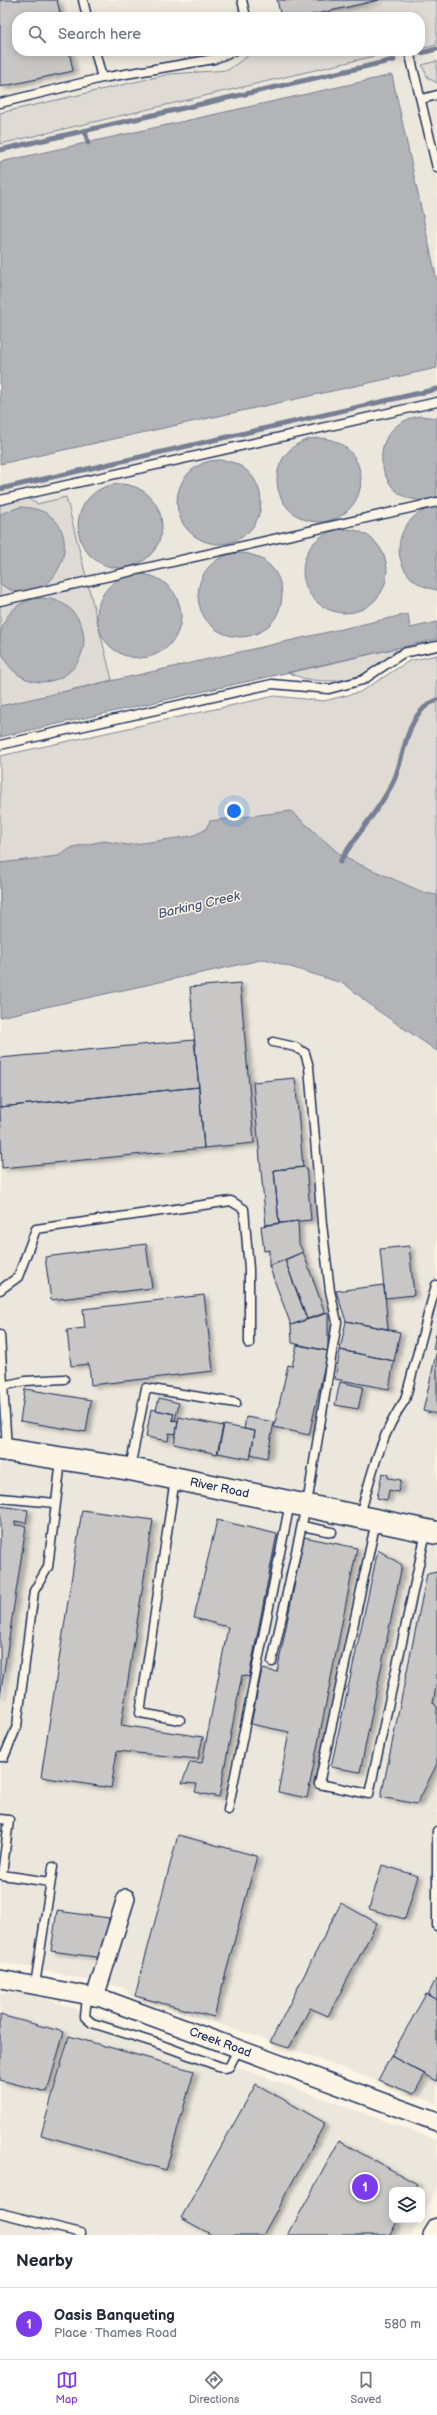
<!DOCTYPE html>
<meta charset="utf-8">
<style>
:root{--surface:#fff;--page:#f2f2f3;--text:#1f2937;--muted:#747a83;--line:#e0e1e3;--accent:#7c3aed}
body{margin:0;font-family:"Balsamiq Sans",sans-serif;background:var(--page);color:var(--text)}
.controls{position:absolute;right:12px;bottom:12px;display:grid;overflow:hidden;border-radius:8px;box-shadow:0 2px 10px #0003}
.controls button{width:36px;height:36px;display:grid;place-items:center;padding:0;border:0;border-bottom:1px solid var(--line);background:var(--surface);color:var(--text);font:20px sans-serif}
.you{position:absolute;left:234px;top:811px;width:14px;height:14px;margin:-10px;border:3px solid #fff;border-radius:50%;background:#1a73e8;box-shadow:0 0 0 6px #1a73e833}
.badge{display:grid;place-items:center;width:26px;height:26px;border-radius:50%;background:var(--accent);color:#fff;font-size:13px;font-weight:700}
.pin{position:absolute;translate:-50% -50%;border:2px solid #fff;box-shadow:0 1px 4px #0006}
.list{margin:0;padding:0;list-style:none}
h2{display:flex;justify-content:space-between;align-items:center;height:52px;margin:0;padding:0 16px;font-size:17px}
h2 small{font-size:13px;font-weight:400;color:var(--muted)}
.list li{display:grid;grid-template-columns:26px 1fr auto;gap:12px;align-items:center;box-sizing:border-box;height:72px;padding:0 16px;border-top:1px solid var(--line)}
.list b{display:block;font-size:15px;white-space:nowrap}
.list p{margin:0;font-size:13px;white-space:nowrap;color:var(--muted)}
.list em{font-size:13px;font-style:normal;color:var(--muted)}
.icon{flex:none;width:22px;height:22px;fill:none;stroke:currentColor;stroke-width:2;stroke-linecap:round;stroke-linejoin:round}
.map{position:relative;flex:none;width:437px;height:2235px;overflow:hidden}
.search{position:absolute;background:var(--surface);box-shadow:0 2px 10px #0003;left:12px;right:12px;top:12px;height:44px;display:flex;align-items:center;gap:10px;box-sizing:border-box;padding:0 14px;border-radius:16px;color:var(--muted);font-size:15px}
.sheet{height:124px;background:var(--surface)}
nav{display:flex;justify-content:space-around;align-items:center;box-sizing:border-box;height:56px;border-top:1px solid var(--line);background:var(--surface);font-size:11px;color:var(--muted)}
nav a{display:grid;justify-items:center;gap:2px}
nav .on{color:var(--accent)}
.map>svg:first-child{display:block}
.built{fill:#ece7dc;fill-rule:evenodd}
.green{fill:#dfdbd4;stroke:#7d8599}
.water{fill:#b2b4b8;stroke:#767f94}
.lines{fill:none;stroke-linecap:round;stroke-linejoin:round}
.stream{stroke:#767f94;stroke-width:5}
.building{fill:#c8c7c6;stroke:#1b2f5e;filter:url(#shadow)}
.lane-casing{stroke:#1b2f5e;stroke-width:11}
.street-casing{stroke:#1b2f5e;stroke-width:20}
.secondary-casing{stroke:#1b2f5e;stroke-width:25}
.lane{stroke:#fcf5e5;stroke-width:8}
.street{stroke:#fcf5e5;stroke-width:17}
.secondary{stroke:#fcf5e5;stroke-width:22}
.labels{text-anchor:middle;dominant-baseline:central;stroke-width:3;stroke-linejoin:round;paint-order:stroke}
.street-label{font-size:12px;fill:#1b2f5e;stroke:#fcf5e5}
.water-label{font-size:13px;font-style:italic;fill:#485779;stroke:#fcf5e5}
</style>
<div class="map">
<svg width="437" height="2235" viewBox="0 0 437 2235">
<defs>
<filter id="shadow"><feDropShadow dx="4.5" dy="2.5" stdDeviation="2" flood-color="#0004"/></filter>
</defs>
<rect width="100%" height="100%" fill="#fcf5e5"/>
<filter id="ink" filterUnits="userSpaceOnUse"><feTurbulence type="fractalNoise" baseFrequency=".025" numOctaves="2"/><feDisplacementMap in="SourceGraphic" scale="8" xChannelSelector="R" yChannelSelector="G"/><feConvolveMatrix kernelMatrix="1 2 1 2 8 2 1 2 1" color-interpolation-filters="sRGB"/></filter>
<g filter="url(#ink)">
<path class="built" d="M0,0H437V639L0,737ZM17,17H420V51H17Z
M265,959L345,984L374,1008L437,1051V2104L268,2040L131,1996L124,1988L28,1967L0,1963V1017Z
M0,1993H28L95,2015L437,2140V2188L422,2215V2190H392V2220H419L411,2235H0Z"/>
<path class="green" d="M379,0H437V45L420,49V17H395L389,14L375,13L358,17H303Z
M266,51H396L0,144V113L170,74L228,70L249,55Z
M437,61V83L428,78L422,65Z
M66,497L112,680L0,707V504L27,498L37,504Z
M397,648C378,681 321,689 289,673Z
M437,655V919L0,902V756L275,696L324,701L360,692L409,661Z"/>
<path class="water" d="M392,75L437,281V368L0,464V162Z
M420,416L437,418V497C381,518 355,427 420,416Z
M277 480a42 42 0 1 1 84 0a42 42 0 1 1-84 0Z
M177 502a42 42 0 1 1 84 0a42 42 0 1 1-84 0Z
M78 526a42 42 0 1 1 84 0a42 42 0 1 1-84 0Z
M437,506V590C386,582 387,516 437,506Z
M20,507C101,509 57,624 0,584V514Z
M303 571a42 42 0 1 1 84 0a42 42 0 1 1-84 0Z
M198 595a42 42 0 1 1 84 0a42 42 0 1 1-84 0Z
M97 616a42 42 0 1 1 84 0a42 42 0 1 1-84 0Z
M0 640a42 42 0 1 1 84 0a42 42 0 1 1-84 0Z
M408,614L410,628L437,622V639L0,737V706Z
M291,811L343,857L425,893L437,895V1051L374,1008L345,984L265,959L0,1017V863L58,856L73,847L104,841L128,845L192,836L205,830L210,821Z"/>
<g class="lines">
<path class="stream" d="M421,53L437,49
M85,131L88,143
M0,150L394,60
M0,489L437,389
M340,862C356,834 381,809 394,780C406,753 405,712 437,700"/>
</g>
<path class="building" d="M0,0H57L61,17H17V51H69L73,71L0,87Z
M277,0H379L303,17H281Z
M240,983L254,1143L204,1148L190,987Z
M194,1040L199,1087L0,1107V1058Z
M295,1078L303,1167L274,1170L279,1223L266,1225L253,1082Z
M199,1087L204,1148L2,1168L0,1107Z
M306,1167L311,1220L279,1223L274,1170Z
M298,1221L299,1244L303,1252L269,1266V1250L264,1251L261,1226Z
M146,1244L152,1288L51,1300L45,1257Z
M409,1246L414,1295L385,1298L380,1249Z
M303,1252L325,1313L307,1319L285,1260Z
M285,1260L307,1319L291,1325L269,1266Z
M384,1285L388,1329L346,1321L336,1291Z
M204,1295L213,1371L91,1385L89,1364L71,1366L67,1330L85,1328L83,1309Z
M328,1313V1351L292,1343L291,1325Z
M346,1321L400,1332L394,1361L340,1350Z
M436,1334H437V1414L423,1411L437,1350L433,1349Z
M297,1345L328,1351L309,1435L274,1427L288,1365L292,1366Z
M340,1350L394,1361L389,1389L335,1379Z
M340,1382L363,1387L358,1409L335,1405Z
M25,1389L91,1400L86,1432L20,1421Z
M159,1398L179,1403L175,1420H172L174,1414L156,1410Z
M151,1409L174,1414L172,1420L178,1421L176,1434L169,1433L168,1441L146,1437Z
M179,1417L223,1426L217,1454L174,1444Z
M246,1417L274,1422L267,1458L251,1454L255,1431L244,1429Z
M224,1425L255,1431L250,1459L218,1453Z
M382,1473L388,1475V1478L401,1480L398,1492L389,1490L387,1500L377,1498Z
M0,1506L28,1510L26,1523L15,1521V1525L26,1526L0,1697Z
M82,1510L153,1520L121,1725L203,1737L198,1759L117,1751L111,1788L41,1777Z
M217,1520L277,1534L249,1677L242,1675L219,1797L195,1792L197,1784L182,1783L190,1762L202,1763L228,1627L194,1618Z
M304,1537L357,1548L307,1798L278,1792L289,1732L251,1724L262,1669L277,1672Z
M378,1550L402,1565L360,1772L331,1767Z
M437,1572V1681L433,1703L437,1707V1764L417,1804L381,1797L427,1574Z
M178,1835L257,1856L214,2017L135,1996Z
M382,1865L418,1876L405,1919L369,1909Z
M341,1903L377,1923L328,2016L310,2008L289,2048L270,2042Z
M57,1911L109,1918L103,1958L51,1951Z
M437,1977V2000L428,1995Z
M426,1994L437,2000V2081L391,2056Z
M0,2015L64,2032L47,2092L0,2080Z
M69,2036L194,2071L166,2170L41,2135Z
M391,2056L425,2074L414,2094L378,2080Z
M256,2084L325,2123L263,2235H212L181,2218Z
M339,2141L417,2184L414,2190H392V2220H398L390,2235H288Z"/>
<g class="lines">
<g class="lane-casing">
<path id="lane" d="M83,0L87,17
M242,0L246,17
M95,51L102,78
M409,51L437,168
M422,99L437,95
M0,103L102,78L214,59L234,51
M0,500L437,402
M0,601L437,502
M0,745L272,684L329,689L363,680L403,653L437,646
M0,1290L18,1277L36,1229L231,1201L244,1209L249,1269V1344
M0,1335L7,1449
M3,1386L25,1381L64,1379
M130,1468L146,1388L236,1403
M175,1479L140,1713L180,1720
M0,1498L56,1503L48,1567L34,1591L17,1726L4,1757H0
M56,1503L61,1460
M360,1515C371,1476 381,1433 405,1400L436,1285
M376,1521L319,1784L369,1794L426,1532
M302,1526L332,1532
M272,1662L309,1492L337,1322L330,1291L322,1224L309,1067L305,1053L295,1047L273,1042
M228,1810L290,1503
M0,1819L9,1820L2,1875L50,1882
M437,1831V1926
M35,1985L53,1867
M87,1996L85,2017L92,2023L156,2043L224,2068L229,2067L238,2050
M0,2213L81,2233L80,2235"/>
</g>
<g class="street-casing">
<g id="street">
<path id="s1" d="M0,1979L101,1998L437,2122"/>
<path d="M95,1997L126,1898"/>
<path d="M432,2235L437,2227"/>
</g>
</g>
<g class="secondary-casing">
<g id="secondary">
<path id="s2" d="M0,1449L130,1469L437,1533"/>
</g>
</g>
<use href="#lane" class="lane"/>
<use href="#street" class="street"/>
<use href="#secondary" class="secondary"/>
</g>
</g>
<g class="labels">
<g class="street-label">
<text stroke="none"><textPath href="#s2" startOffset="223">River Road</textPath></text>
<text stroke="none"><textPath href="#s1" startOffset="230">Creek Road</textPath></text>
</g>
<g class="water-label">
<text transform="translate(199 905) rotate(-13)">Barking Creek</text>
</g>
</g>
</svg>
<div class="controls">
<button><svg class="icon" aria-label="layers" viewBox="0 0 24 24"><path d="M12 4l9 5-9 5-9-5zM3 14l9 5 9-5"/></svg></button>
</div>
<div class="you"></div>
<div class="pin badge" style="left:365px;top:2187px">1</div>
<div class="search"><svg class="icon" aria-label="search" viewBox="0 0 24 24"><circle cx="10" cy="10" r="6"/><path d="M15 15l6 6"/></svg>Search here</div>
</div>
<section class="sheet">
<h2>Nearby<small></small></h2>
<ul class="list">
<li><span class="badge">1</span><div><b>Oasis Banqueting</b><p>Place · Thames Road</p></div><em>580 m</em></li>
</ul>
</section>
<nav>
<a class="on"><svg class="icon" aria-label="map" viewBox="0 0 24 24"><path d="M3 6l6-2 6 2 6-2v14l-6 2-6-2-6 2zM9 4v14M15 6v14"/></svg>Map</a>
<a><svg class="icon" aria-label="directions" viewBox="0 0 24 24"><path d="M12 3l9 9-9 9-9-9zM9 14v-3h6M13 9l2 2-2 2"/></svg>Directions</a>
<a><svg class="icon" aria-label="saved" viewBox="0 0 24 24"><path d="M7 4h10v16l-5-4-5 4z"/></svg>Saved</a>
</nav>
